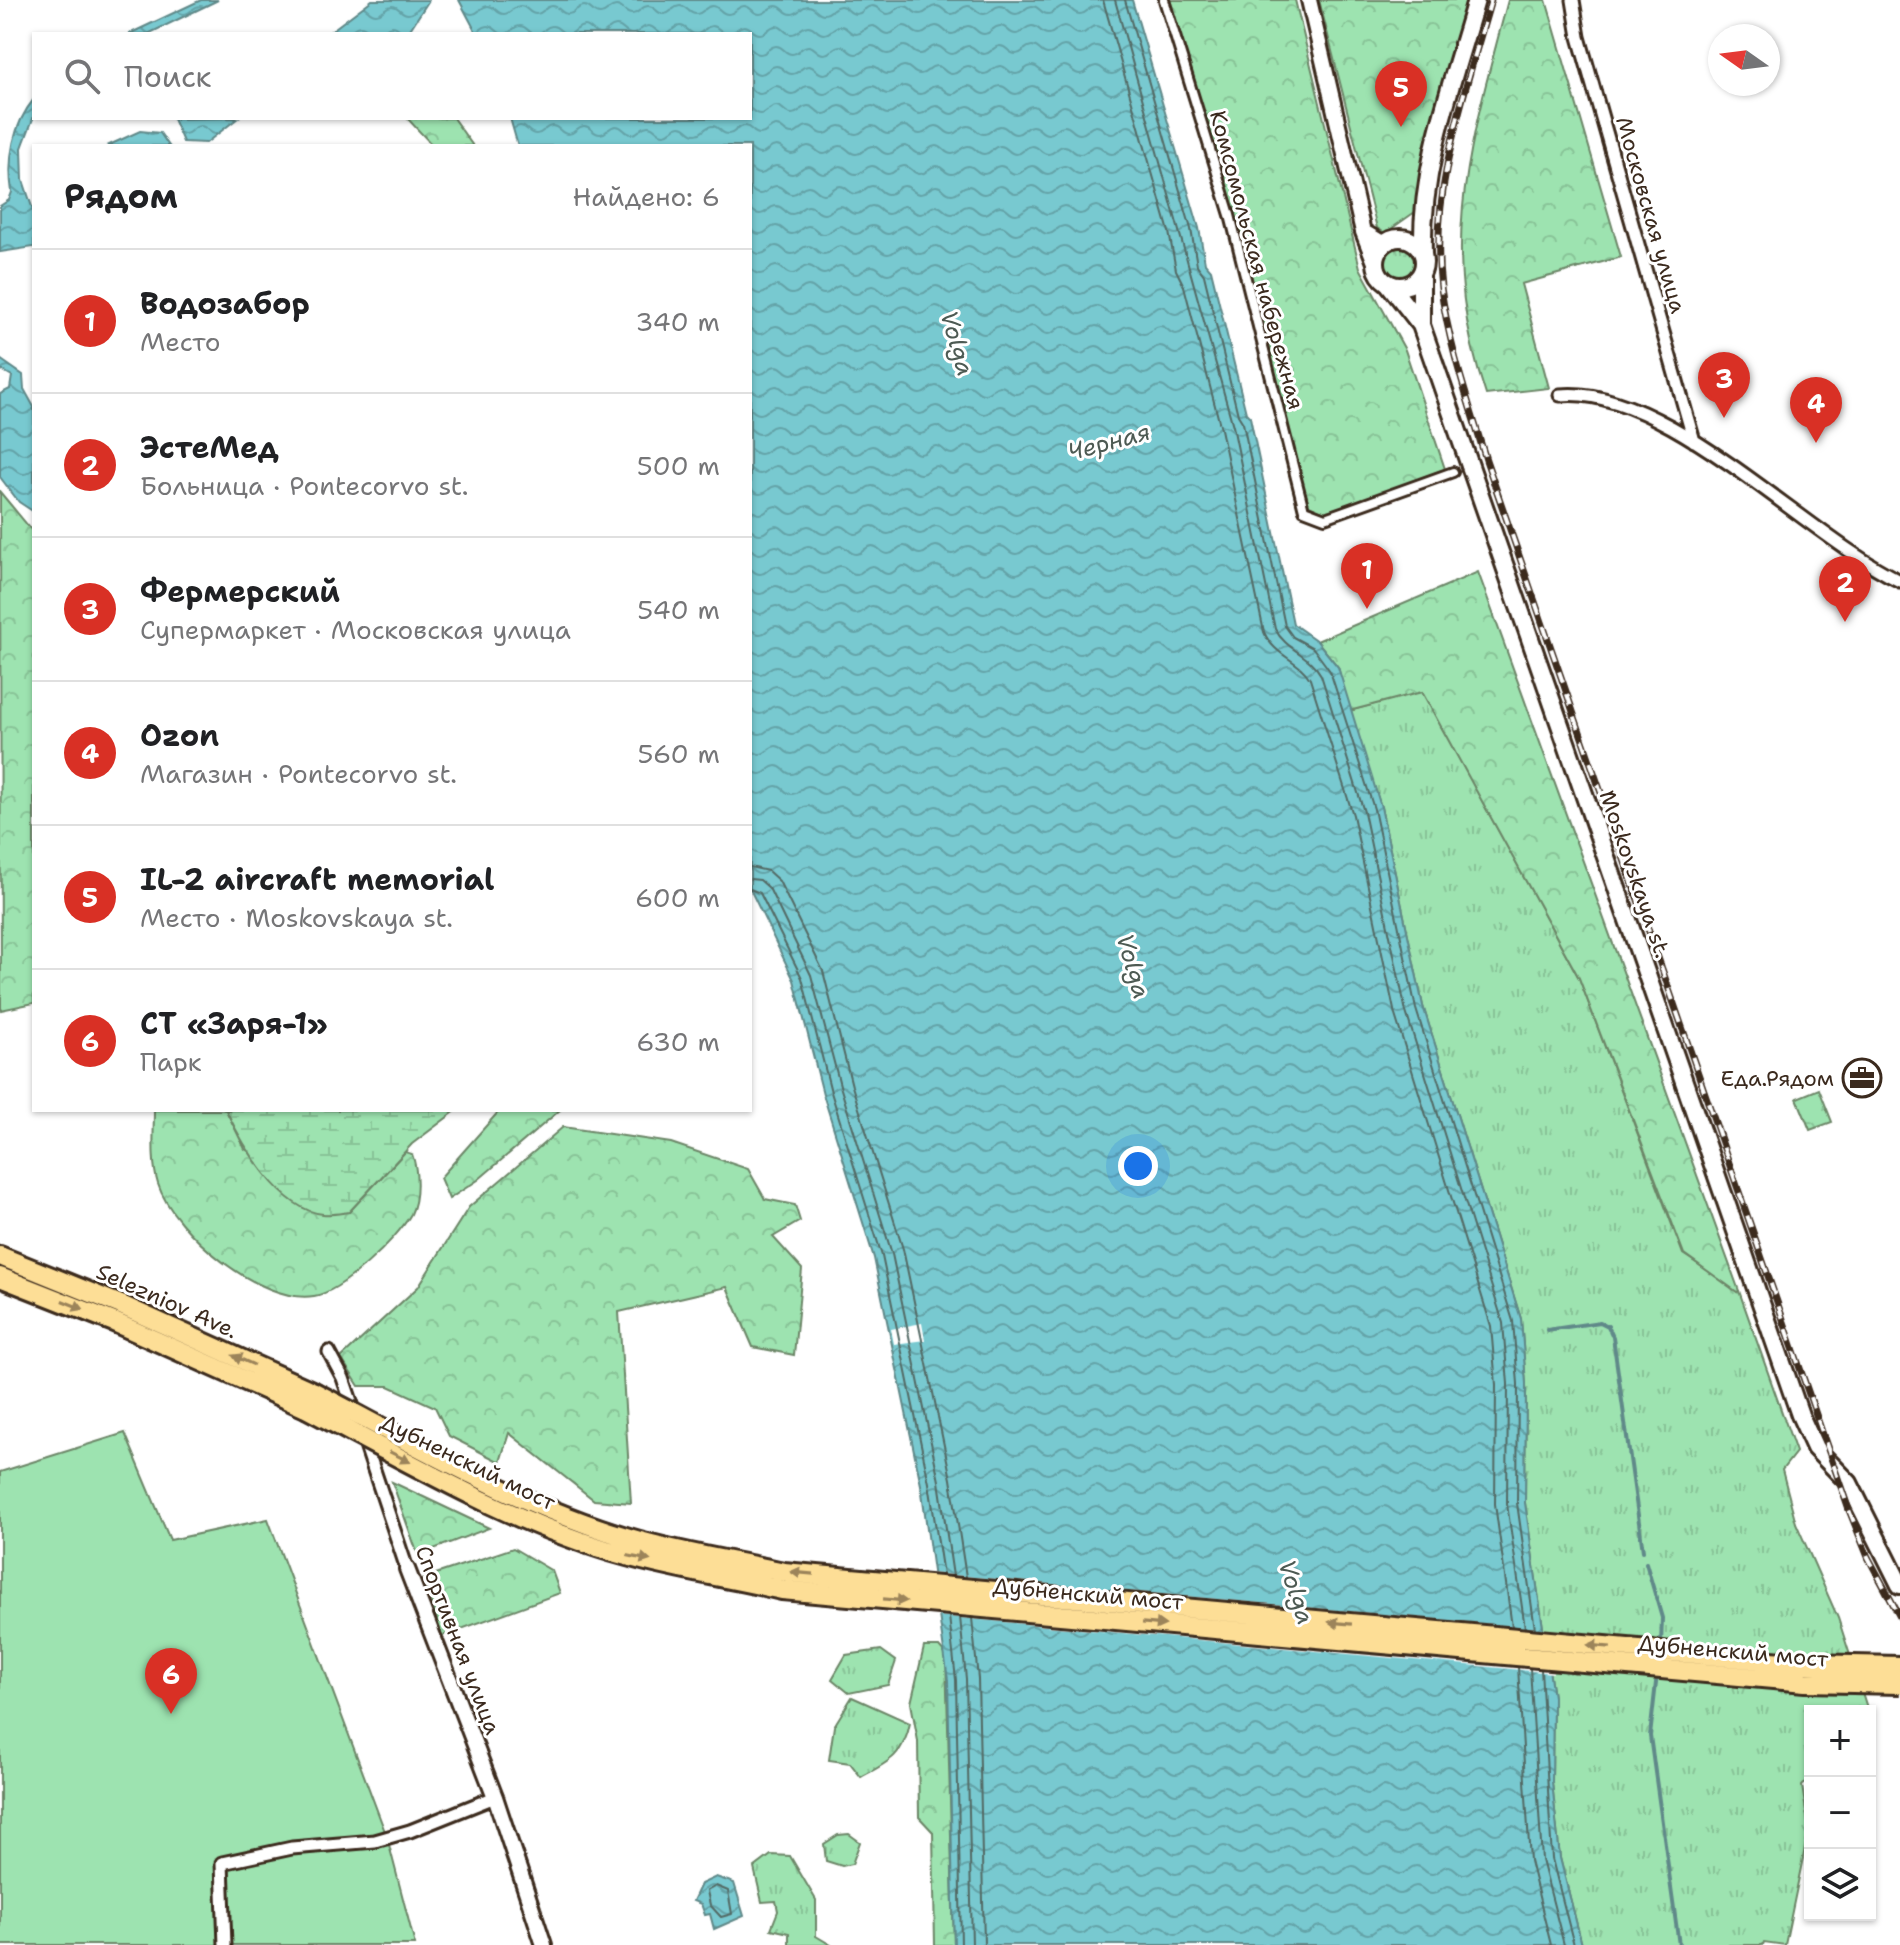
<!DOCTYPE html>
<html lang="ru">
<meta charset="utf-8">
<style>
:root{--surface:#fff;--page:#f2f2f2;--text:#202124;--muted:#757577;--line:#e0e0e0;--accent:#d93025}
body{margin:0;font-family:"Shantell Sans",sans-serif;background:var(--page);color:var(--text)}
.controls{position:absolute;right:24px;bottom:24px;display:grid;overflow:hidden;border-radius:0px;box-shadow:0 2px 6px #0004}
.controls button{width:72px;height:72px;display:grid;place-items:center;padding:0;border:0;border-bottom:2px solid var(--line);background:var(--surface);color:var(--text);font:40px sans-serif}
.compass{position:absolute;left:1708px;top:24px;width:72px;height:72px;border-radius:50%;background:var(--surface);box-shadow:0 2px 6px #0004;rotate:284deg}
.you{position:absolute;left:1138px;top:1166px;width:28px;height:28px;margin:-20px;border:6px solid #fff;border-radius:50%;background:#1a73e8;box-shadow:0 0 0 12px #1a73e833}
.badge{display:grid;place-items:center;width:52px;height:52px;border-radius:50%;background:var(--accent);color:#fff;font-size:26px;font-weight:700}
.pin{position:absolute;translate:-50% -66px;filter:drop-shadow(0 2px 4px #0008)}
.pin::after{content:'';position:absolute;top:42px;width:28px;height:24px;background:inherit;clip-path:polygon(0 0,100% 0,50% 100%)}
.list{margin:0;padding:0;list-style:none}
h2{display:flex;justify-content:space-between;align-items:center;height:104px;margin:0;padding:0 32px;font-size:34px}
h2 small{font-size:26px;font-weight:400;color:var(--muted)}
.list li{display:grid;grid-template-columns:52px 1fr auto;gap:24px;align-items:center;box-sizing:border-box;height:144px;padding:0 32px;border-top:2px solid var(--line)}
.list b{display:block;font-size:30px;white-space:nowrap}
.list p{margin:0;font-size:26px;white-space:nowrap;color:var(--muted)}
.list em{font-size:26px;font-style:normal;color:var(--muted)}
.icon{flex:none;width:44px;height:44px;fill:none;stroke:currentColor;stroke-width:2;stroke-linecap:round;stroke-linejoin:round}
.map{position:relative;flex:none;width:1900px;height:1945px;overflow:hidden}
.search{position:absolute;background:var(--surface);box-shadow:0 2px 6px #0004;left:32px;top:32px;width:720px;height:88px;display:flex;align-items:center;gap:20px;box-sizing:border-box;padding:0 28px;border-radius:0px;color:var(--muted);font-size:30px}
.panel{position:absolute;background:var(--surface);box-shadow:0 2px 6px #0004;left:32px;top:144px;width:720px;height:968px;border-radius:0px}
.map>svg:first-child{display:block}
.grass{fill:url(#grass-tufts);stroke:#6c8667;stroke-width:2}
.forest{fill:url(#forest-crowns);stroke:#6c8667;stroke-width:2}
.wetland{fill:url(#wetland-marsh);stroke:#6c8667;stroke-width:2}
.garden{fill:#9de3b0;stroke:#6c8667;stroke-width:2}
.water{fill:url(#water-waves);stroke:#608989;stroke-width:2}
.pier{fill:#fff}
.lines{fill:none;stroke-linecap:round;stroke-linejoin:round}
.shore{stroke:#536a65;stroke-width:2}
.stream{stroke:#608989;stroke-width:4}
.pedestrian-casing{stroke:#3b2a1e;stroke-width:14}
.minor-casing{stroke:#3b2a1e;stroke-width:17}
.tertiary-casing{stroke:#3b2a1e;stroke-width:20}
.secondary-casing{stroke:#3b2a1e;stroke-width:22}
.primary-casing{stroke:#3b2a1e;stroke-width:24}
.pedestrian{stroke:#fff;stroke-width:8}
.minor{stroke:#fff;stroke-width:11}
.tertiary{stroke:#fff;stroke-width:14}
.secondary{stroke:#fff;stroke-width:16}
.primary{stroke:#fdde96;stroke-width:18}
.rail-casing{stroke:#3b2a1e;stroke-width:7}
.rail{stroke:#fff;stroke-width:4;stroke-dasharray:12;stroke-linecap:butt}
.primary-bridge-casing{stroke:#3b2a1e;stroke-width:24;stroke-linecap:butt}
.primary-bridge{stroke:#fdde96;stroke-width:18}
.oneway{fill:#9c845a}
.labels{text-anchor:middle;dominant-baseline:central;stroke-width:6;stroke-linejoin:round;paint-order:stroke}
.street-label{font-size:22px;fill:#3b2a1e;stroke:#fff}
.poi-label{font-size:22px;fill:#3b2a1e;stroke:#fff;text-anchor:end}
.water-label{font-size:24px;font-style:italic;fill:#4d5a53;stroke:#fff}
</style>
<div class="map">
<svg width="1900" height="1945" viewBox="0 0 1900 1945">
<defs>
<pattern id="grass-tufts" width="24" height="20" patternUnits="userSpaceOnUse" patternTransform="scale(2)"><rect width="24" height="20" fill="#9de3b0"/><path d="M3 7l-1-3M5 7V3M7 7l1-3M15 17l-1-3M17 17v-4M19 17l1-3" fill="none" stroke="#88c397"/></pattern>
<pattern id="forest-crowns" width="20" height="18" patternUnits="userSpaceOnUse" patternTransform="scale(2)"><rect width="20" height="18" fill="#9de3b0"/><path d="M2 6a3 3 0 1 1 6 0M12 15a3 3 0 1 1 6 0" fill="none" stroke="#88c397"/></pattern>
<pattern id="wetland-marsh" width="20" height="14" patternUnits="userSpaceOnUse" patternTransform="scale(2)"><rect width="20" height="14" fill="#9de3b0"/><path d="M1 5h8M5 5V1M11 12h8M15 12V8" fill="none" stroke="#88c397"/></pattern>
<pattern id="water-waves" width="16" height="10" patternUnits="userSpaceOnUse" patternTransform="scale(2)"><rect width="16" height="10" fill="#78c9d0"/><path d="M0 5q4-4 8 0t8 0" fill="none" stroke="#64a3a8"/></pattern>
</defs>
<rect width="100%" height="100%" fill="#fff"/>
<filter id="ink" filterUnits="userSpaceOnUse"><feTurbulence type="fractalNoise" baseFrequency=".0125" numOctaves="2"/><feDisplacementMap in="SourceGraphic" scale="16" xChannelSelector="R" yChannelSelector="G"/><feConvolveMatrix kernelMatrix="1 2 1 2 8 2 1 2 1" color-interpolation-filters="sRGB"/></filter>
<g filter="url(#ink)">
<path class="grass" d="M1382 262a18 18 0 1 1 36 0a18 18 0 1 1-36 0Z
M1422,691L1579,978L1683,1254L1739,1291L1796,1452L1782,1470L1796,1523L1838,1618L1868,1711H1810V1778L1802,1786L1809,1829L1785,1945L1764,1942L1763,1945H1582L1560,1858L1552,1782L1553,1697L1525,1503L1526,1384L1521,1319L1423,1006L1381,807L1349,711Z
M881,1650L896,1661L888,1685L849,1693L832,1679L846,1655Z
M852,1697L910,1723C904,1755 889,1762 861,1777L850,1763L829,1760L834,1726Z
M849,1834L860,1842L852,1864L842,1866L826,1861L824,1844L838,1835Z
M771,1855L790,1856L816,1900V1936L831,1945H789V1933L771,1929L778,1911L776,1901L762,1902L754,1868Z"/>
<path class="forest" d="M1166,0H1295L1360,268L1405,350L1445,469L1326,513L1309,505Z
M1319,0H1467L1415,212L1385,233L1377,228Z
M1508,0H1546L1621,257L1521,284L1549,388L1486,395C1436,247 1470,145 1508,0Z
M407,118H453L473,146H433Z
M0,492L34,533V1003L1,1010Z
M1478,572L1739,1291L1737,1292L1684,1254L1579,978L1422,692L1349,711L1338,667L1317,641Z
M1819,1089L1832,1122L1810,1130L1797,1098Z
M154,1110H226L245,1149L349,1212L405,1152L412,1154C418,1170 419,1198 411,1214C397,1239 342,1292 314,1296C262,1305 173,1232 158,1184C151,1162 154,1132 154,1110Z
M500,1110H560L478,1180L449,1199L440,1178Z
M563,1127L671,1143L748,1169L765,1199L795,1205L800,1221L773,1237L802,1269L794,1355L753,1347L727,1287L619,1312L631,1503L594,1500L509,1433L500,1462L449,1436L435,1407L389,1386H359L341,1358L418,1287L469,1207Z
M392,1482L489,1528L418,1555Z
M513,1548L552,1571L560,1593L442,1636L424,1578Z
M924,1647H939L946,1655L954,1945H935L933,1832L919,1817L918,1741L911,1703Z"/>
<path class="wetland" d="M226,1110H457L412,1144L349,1212C341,1213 331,1215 323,1214C280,1210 242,1144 226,1110Z"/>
<path class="garden" d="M125,1433L170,1540L268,1519L387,1837L415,1945H0V1472Z"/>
<path class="water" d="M201,0H218L148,34H129Z
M372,0H429L409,31L402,34H327Z
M459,0H1132L1199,228L1205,263L1211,270L1246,413L1250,417L1293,624L1317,641L1338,667L1381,807L1423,1006L1521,1319L1526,1384L1525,1503L1553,1697L1552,1782L1560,1858L1582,1945H954L948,1680L921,1485L874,1258L823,1094L794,980L750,889V146H518L510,118H750V34H477Z
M34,99V116L22,148L23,180L34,213V247L0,252V206L9,200L12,192C7,159 13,125 34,99Z
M238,118L206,143L183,142L173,119Z
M140,131L160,133L169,146H107Z
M0,359L23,375L24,389L34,407V512L19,502L0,477V394L10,389L12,376L0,369Z
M716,1877L734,1883L744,1916L714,1929L710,1914L705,1915L701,1904L693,1901L701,1884Z"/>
<path class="pier" d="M922,1323L925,1340L894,1344L891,1329Z
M931,1573L1547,1629L1553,1673L937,1616Z"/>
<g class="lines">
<path class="shore" d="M1103,0L1169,232L1176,270L1184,286L1221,429L1264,632C1274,656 1298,659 1310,679L1353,815L1395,1015L1491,1326L1496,1385L1495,1504L1512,1627
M1115,0L1233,426L1275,629C1286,650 1309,654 1321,675L1364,812L1406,1012L1503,1323L1508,1384L1507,1504L1525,1628
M1125,0L1191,229L1197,265L1204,275L1238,415L1243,423L1285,626L1293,637L1313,648L1330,671L1374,809L1416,1009L1513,1321L1518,1384L1517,1503L1535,1629
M750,867L768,871L779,881L823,971L852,1086L903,1249L951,1479L966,1577
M750,879L760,880L769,888L811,975L841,1089L892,1254L939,1481L953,1576
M750,889L760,893L802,978L831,1092L882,1256L929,1483L943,1575
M949,1616L956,1680L961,1945
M960,1617L966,1679L972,1945
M972,1618L978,1679L984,1945
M1518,1667L1530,1861L1551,1945
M1530,1668L1542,1860L1564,1945
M1541,1669L1552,1859L1574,1945
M716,1886L728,1891L732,1914L721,1917L710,1905L707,1891Z"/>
<path class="stream" d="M1547,1330L1600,1322L1608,1326L1613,1337L1643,1551
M1646,1563L1662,1618L1661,1645
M1657,1674L1650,1736L1679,1945"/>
<g class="pedestrian-casing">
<path id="pedestrian" d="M1164,0L1230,215L1304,510L1325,518L1453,472"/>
</g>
<g class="minor-casing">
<path id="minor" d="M1573,0L1579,37L1694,441
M1560,395C1664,384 1806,536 1900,581
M329,1352L343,1378L355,1413
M363,1437L407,1569
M225,1945L222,1863L292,1848L375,1841L410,1831L495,1797"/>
</g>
<g class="tertiary-casing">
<path id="tertiary" d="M1309,0L1363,232L1376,265
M1364,232L1384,244
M407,1569L495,1797L544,1945"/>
</g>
<g class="secondary-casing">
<path id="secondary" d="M1376 262a24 24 0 1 1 48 0a24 24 0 1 1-48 0Z
M1423,253C1420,167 1453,82 1476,0
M1421,275V325L1800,1415L1815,1448L1849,1483L1900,1585
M1388,283L1421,325"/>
</g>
<g class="primary-casing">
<path id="primary" d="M0,1256L121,1305L314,1392
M0,1277L114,1322L306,1408"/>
</g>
<use href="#pedestrian" class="pedestrian"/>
<use href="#minor" class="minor"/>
<use href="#tertiary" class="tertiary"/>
<use href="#secondary" class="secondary"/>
<use href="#primary" class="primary"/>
<g class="rail-casing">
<path id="rail" d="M1491,0C1465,92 1429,191 1441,288C1449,347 1469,403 1486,460L1849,1510L1868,1557L1900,1617"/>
</g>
<use href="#rail" class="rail"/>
<g class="primary-bridge-casing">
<path id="primary-bridge" d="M314,1392C416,1445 518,1505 629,1538C679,1553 733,1561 784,1572L1806,1664L1900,1666
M306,1408C409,1462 514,1525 627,1556C677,1570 730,1578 782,1590L1805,1682L1900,1684"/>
</g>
<use href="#primary-bridge" class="primary-bridge"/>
</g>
<defs><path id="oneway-solid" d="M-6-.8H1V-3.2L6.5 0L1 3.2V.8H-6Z" transform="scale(2)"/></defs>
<g class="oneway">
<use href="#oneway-solid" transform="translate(73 1305) rotate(22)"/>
<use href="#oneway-solid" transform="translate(243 1360) rotate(-156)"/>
<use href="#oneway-solid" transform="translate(400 1457) rotate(27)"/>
<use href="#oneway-solid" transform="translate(639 1558) rotate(12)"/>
<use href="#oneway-solid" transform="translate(802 1573) rotate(-175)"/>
<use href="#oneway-solid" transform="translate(895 1600) rotate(5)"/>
<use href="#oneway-solid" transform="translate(1340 1623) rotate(-175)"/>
<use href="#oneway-solid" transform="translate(1154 1624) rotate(5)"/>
<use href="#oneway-solid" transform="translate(1599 1646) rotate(-175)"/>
</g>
</g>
<defs>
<g id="office-ring" transform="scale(2)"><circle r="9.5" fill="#fff" stroke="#3b2a1e" stroke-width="1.5"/><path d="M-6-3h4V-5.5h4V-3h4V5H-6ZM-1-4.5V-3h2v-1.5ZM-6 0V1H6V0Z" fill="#3b2a1e"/></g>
</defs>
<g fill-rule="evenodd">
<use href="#office-ring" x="1862" y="1078"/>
</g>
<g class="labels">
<g class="street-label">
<text transform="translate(1651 215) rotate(74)">Московская улица</text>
<text transform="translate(1257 260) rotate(75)">Комсомольская набережная</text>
<text transform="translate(1635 874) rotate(71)">Moskovskaya st.</text>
<text transform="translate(167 1301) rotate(24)">Selezniov Ave.</text>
<text transform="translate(468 1462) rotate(26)">Дубненский мост</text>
<text transform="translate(1088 1594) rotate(5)">Дубненский мост</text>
<text transform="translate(458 1640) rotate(69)">Спортивная улица</text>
<text transform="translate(1733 1651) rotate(5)">Дубненский мост</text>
</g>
<g class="poi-label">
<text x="1834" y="1078">Еда.Рядом</text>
</g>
<g class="water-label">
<text transform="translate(957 343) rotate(74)">Volga</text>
<text transform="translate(1109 442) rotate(-15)">Черная</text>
<text transform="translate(1133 966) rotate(74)">Volga</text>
<text transform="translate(1296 1592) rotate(72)">Volga</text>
</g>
</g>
</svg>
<div class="controls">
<button>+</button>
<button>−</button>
<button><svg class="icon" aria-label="layers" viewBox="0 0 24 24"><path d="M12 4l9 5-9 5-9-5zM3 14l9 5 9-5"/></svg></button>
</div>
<svg class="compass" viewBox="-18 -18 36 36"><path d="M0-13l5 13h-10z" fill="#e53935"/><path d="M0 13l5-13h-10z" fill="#757577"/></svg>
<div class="you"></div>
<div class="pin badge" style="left:1367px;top:609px">1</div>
<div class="pin badge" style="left:1845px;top:622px">2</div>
<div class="pin badge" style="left:1724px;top:418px">3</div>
<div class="pin badge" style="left:1816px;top:443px">4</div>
<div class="pin badge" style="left:1401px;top:127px">5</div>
<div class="pin badge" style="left:171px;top:1714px">6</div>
<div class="search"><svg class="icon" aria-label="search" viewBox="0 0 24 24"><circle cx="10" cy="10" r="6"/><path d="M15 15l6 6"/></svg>Поиск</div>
<section class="panel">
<h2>Рядом<small>Найдено: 6</small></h2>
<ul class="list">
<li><span class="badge">1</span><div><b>Водозабор</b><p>Место</p></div><em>340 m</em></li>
<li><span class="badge">2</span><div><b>ЭстеМед</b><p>Больница · Pontecorvo st.</p></div><em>500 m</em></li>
<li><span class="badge">3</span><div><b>Фермерский</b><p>Супермаркет · Московская улица</p></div><em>540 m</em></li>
<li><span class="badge">4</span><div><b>Ozon</b><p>Магазин · Pontecorvo st.</p></div><em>560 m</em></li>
<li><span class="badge">5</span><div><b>IL-2 aircraft memorial</b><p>Место · Moskovskaya st.</p></div><em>600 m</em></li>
<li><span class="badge">6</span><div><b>СТ «Заря-1»</b><p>Парк</p></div><em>630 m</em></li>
</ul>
</section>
</div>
